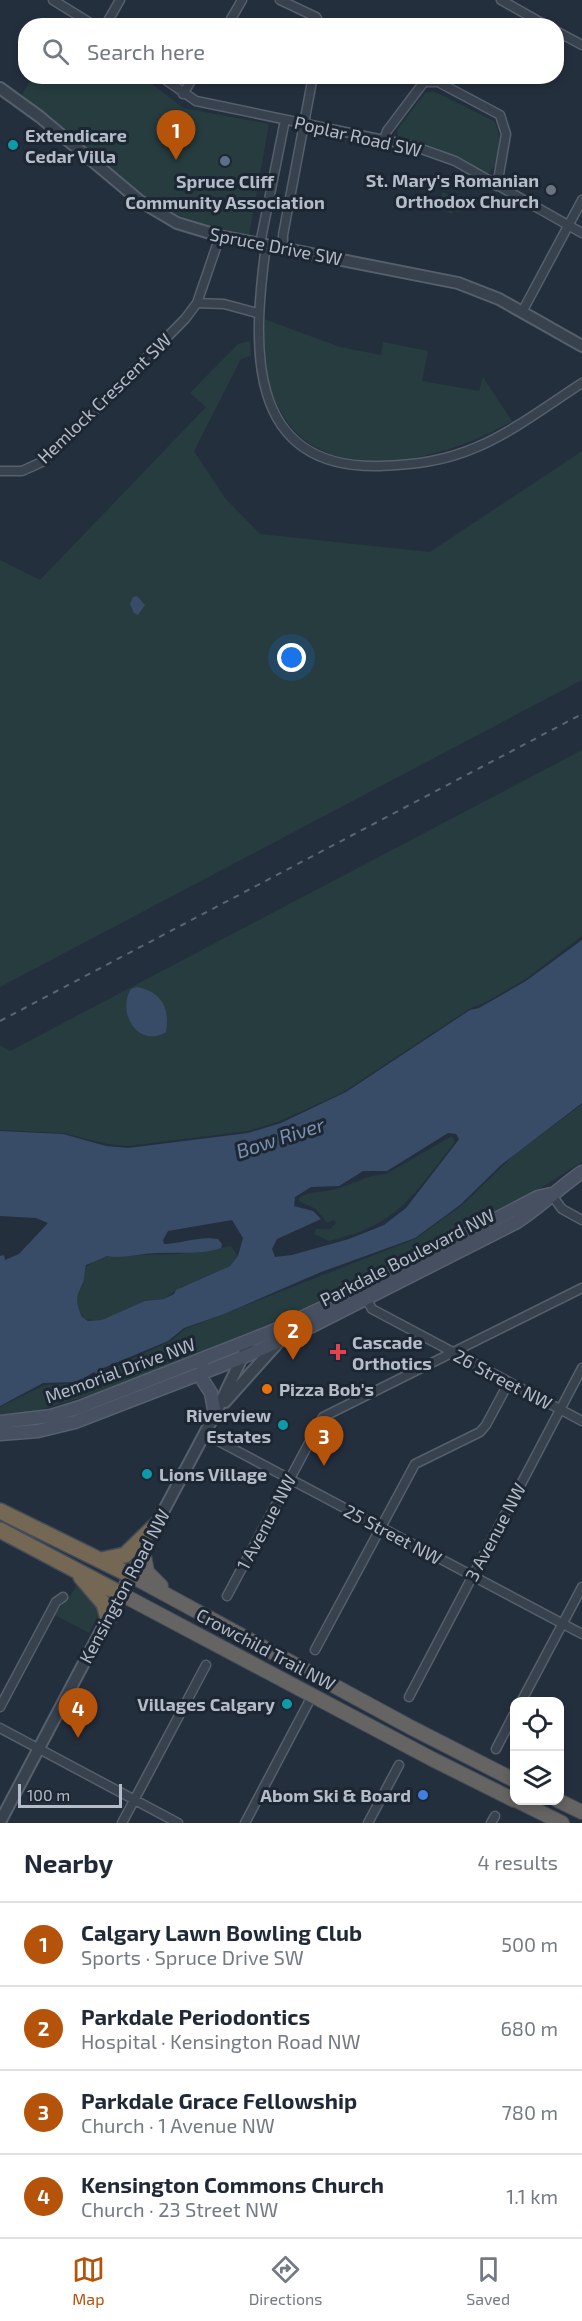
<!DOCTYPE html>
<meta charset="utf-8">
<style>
:root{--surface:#fff;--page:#f6f6f7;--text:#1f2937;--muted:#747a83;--line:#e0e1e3;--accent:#b45309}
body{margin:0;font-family:"Exo 2",sans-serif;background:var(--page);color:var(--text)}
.controls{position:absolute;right:18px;bottom:18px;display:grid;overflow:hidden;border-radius:12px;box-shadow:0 3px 9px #0003}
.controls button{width:54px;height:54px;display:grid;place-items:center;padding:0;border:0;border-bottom:2px solid var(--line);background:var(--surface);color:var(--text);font:30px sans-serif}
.scale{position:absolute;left:18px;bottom:15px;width:104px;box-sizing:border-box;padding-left:6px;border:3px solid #b4bcc9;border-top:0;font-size:16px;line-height:21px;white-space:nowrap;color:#b4bcc9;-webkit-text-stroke:4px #1d2633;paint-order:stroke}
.you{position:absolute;left:292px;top:658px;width:21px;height:21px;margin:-15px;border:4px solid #fff;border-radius:50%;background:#1a73e8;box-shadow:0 0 0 9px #1a73e833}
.badge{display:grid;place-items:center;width:39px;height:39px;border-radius:50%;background:var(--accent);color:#fff;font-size:20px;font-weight:700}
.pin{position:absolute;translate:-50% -50px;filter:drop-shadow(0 2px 3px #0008)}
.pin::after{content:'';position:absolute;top:32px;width:21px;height:18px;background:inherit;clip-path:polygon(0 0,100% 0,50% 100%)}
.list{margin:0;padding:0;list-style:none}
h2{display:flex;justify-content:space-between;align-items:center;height:78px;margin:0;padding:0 24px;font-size:26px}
h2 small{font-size:20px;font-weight:400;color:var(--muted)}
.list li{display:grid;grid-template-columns:39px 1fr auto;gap:18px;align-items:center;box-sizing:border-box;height:84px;padding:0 24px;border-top:2px solid var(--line)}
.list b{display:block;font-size:22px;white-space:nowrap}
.list p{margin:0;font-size:20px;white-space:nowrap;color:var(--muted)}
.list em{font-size:20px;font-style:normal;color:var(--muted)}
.icon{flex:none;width:33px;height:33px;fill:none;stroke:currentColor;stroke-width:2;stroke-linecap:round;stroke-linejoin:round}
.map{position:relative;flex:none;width:582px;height:1823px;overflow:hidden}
.search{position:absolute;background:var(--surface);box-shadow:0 3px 9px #0003;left:18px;right:18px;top:18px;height:66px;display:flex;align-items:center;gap:15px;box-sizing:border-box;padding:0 21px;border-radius:24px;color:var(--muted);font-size:22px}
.sheet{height:414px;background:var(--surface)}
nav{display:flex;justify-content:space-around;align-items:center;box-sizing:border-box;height:84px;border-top:2px solid var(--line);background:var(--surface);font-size:16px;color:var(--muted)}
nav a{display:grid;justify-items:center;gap:3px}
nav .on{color:var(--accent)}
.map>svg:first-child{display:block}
.green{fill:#263c3f}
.water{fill:#394c67;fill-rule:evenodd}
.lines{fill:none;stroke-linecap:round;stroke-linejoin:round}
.minor-casing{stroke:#565f6c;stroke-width:11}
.tertiary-casing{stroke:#565f6c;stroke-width:14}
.secondary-casing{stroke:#565f6c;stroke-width:15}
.trunk-casing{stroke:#434c59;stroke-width:16}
.motorway-casing{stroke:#434c59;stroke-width:18}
.minor{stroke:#38414e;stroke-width:8}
.tertiary{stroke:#38414e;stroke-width:10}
.secondary{stroke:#465061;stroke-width:12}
.trunk{stroke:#656462;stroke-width:14}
.motorway{stroke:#746855;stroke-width:15}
.rail{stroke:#5a6575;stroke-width:2;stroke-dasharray:6 6;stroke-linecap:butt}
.culture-dot{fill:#0f9aa8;stroke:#1d2633;stroke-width:2}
.service-dot{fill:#5c6f8a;stroke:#1d2633;stroke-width:2}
.worship-dot{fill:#6b7280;stroke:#1d2633;stroke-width:2}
.health-dot{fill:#e0444e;stroke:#1d2633;stroke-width:2}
.food-dot{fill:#e8710a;stroke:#1d2633;stroke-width:2}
.shop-dot{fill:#3f7fe0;stroke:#1d2633;stroke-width:2}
.labels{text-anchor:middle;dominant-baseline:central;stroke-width:6;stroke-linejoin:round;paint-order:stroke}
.poi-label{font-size:18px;font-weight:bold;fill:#b4bcc9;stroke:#1d2633;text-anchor:start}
.street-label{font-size:18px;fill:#b4bcc9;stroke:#1d2633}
.water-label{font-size:20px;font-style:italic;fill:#7c92b1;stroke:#1d2633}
</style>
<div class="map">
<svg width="582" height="1823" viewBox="0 0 582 1823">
<rect width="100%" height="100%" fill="#242f3e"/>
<path class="green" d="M32,77H143L183,108L269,124L249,235C212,227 182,220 150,200L22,95Z
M433,91L494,121C503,136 502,169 484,175L459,159L433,147L398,136L397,130L425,93Z
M443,192L465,204L461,212L454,211L452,214L436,206Z
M264,319L340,347L381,355L383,342L428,351L422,381L479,391L483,377L512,421C445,461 314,495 275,400C265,375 263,346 264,319Z
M250,341L251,356L241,359L194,451L225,498L260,534L430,552L582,451V680L0,987V560L40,580L206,407L190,393L238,344Z
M582,750V936L526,979L486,1002L469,1009L342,1093L280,1121L248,1131L128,1146L107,1144L63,1133L0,1130V1045L10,1051Z
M582,1104V1162L517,1203L258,1333L91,1395L35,1411L0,1414V1407L45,1385L78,1383L171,1341L185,1329L415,1239L461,1206L512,1157Z
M452,1136L455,1142C413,1195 399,1225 329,1241L314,1234L316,1229H330L336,1223L334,1220L327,1223L316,1209L299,1201V1198C311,1190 319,1193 331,1190C351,1186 365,1175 386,1174Z
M231,1246L238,1256L230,1266L176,1290L164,1299L145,1301L102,1321L84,1319L77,1306V1291L83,1285L84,1269L97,1258L107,1256L179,1254Z
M77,1585L96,1595L99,1613L89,1633L55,1615C62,1604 71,1597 77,1585Z"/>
<path class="water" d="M137,596L145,605L138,615L134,613L130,604L133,597Z
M582,940V1103L501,1165L460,1205L415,1238L321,1272L224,1314L184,1328L168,1341L101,1369L100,1372L106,1379L94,1372L77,1382L43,1383L0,1406V1256L4,1255L5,1260L19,1254L48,1223L36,1218L0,1216V1131L63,1134L106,1146L128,1148L248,1133L281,1123L346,1092L470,1010L479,1008L526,981ZM448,1133L456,1134L459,1139L457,1142L406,1208L384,1225L349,1239L292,1255L275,1257L272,1249L277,1239L321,1219L313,1211L294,1206L295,1197L311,1187L339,1186L363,1171H387ZM232,1220L243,1238L238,1256L230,1266L176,1290L174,1294L164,1299L145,1301L102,1320L88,1321L82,1317C76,1303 75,1298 82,1285C85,1280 84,1271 86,1265L107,1256C124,1259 141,1253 159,1253C179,1252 201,1255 221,1248L222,1244L218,1239C198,1236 181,1244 164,1244L163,1240L168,1231Z
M137,987C162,992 170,1008 166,1032C139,1049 116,1013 131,989Z"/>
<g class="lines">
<g class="minor-casing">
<path id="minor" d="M53,0L95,26
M280,0L316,17L321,26
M501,0L547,26
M105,26L120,0
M227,26L242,0
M556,31L582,45
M160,76L196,101L413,146L455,161L582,233
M183,94L194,76
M384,140L387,131L424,82H438L500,115L506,134L497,186
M260,244L285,120
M266,245C253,342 243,469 379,466C414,465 445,461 477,447C514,431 548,405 582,383
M283,248V235L313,76
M197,303L224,304L257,313
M522,312L582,200
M0,471H22L44,461L185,319L197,303L220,236
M551,1194L562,1209L582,1220
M366,1298L372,1309L582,1421
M205,1434L582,1634
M227,1596L323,1417L582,1288
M315,1650L415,1464L480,1432L486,1425L509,1382
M409,1697L582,1368
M521,1702L582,1587
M0,1707L56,1602L63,1597
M0,1728L178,1823
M496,1749L514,1714
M122,1823L206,1665
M245,1823L312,1696
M368,1823L399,1765
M491,1823L495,1816"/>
</g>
<g class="tertiary-casing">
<path id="tertiary" d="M0,88L40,117L140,201L177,223L220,236L458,283L499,299L582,346
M225,1402L276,1345
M155,1527L215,1414L250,1341
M0,1822L144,1549"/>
</g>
<g class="secondary-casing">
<path id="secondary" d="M203,1367L202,1379L211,1393L215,1414
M0,1422L51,1416L80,1407L273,1331L348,1296L538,1197L551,1194
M0,1434L38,1431L75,1422L241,1358L302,1331L517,1222C540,1207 559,1188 582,1172"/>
</g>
<g class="trunk-casing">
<path id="trunk" d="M143,1550L147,1572L161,1586
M130,1575L412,1728L514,1780
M121,1594L432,1759L514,1800
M516,1800L562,1823
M557,1800L582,1812"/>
</g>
<g class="motorway-casing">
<path id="motorway" d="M0,1511L130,1575
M0,1530L121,1594
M101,1560L125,1555L158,1523
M81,1577L104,1604L108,1619"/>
</g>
<use href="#minor" class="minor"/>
<use href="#tertiary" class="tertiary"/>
<use href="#secondary" class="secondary"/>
<use href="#trunk" class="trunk"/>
<use href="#motorway" class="motorway"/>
<path class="rail" d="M0,1021L582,714"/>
</g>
<g class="culture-dot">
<circle cx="13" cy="145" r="6"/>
<circle cx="283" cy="1425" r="6"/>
<circle cx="147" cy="1474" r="6"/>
<circle cx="287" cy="1704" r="6"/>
</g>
<circle class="service-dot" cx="225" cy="161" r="6"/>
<circle class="worship-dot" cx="551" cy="190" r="6"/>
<path class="health-dot" d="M335 1343h6v6h6v6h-6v6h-6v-6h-6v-6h6z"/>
<circle class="food-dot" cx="267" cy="1389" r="6"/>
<circle class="shop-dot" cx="423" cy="1795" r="6"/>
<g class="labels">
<g class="poi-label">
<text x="25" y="135">Extendicare<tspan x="25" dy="21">Cedar Villa</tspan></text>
<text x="539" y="180" text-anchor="end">St. Mary's Romanian<tspan x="539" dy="21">Orthodox Church</tspan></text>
<text x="225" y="181" text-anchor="middle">Spruce Cliff<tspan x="225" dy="21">Community Association</tspan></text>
<text x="352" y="1342">Cascade<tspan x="352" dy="21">Orthotics</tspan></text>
<text x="279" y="1389">Pizza Bob's</text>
<text x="271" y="1415" text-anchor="end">Riverview<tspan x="271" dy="21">Estates</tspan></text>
<text x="159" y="1474">Lions Village</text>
<text x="275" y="1704" text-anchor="end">Villages Calgary</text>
<text x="411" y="1795" text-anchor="end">Abom Ski &amp; Board</text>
</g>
<g class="street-label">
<text transform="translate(358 136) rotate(13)">Poplar Road SW</text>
<text transform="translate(276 246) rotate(11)">Spruce Drive SW</text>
<text transform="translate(104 398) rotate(-44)">Hemlock Crescent SW</text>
<text transform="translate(407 1257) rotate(-27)">Parkdale Boulevard NW</text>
<text transform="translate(120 1370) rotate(-20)">Memorial Drive NW</text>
<text transform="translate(503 1379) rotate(28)">26 Street NW</text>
<text transform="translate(266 1522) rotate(-62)">1 Avenue NW</text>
<text transform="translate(495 1532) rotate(-62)">3 Avenue NW</text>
<text transform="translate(393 1534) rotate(28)">25 Street NW</text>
<text transform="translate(124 1586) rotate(-62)">Kensington Road NW</text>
<text transform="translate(266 1649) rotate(28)">Crowchild Trail NW</text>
</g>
<g class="water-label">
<text transform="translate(280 1137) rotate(-18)">Bow River</text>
</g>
</g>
</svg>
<div class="controls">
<button><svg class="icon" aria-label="locate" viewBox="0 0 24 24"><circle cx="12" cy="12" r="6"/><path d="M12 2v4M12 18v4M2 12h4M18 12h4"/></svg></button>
<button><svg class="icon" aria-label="layers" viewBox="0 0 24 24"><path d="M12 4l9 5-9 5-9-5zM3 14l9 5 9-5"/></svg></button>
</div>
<div class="scale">100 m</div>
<div class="you"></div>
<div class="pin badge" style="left:176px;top:160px">1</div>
<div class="pin badge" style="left:293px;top:1360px">2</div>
<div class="pin badge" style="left:324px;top:1466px">3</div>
<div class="pin badge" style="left:78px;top:1738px">4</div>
<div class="search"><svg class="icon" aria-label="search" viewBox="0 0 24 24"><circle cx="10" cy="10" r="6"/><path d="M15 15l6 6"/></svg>Search here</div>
</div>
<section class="sheet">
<h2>Nearby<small>4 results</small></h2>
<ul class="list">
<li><span class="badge">1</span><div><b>Calgary Lawn Bowling Club</b><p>Sports · Spruce Drive SW</p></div><em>500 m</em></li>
<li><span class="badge">2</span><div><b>Parkdale Periodontics</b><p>Hospital · Kensington Road NW</p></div><em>680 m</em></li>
<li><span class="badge">3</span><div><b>Parkdale Grace Fellowship</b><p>Church · 1 Avenue NW</p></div><em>780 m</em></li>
<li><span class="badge">4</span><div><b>Kensington Commons Church</b><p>Church · 23 Street NW</p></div><em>1.1 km</em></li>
</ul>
</section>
<nav>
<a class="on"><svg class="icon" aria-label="map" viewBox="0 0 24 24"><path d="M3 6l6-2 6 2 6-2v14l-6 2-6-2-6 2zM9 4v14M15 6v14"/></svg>Map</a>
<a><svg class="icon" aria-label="directions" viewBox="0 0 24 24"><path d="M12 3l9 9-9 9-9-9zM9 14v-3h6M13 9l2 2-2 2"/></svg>Directions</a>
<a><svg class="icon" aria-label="saved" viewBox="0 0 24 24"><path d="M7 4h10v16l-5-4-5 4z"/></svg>Saved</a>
</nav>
